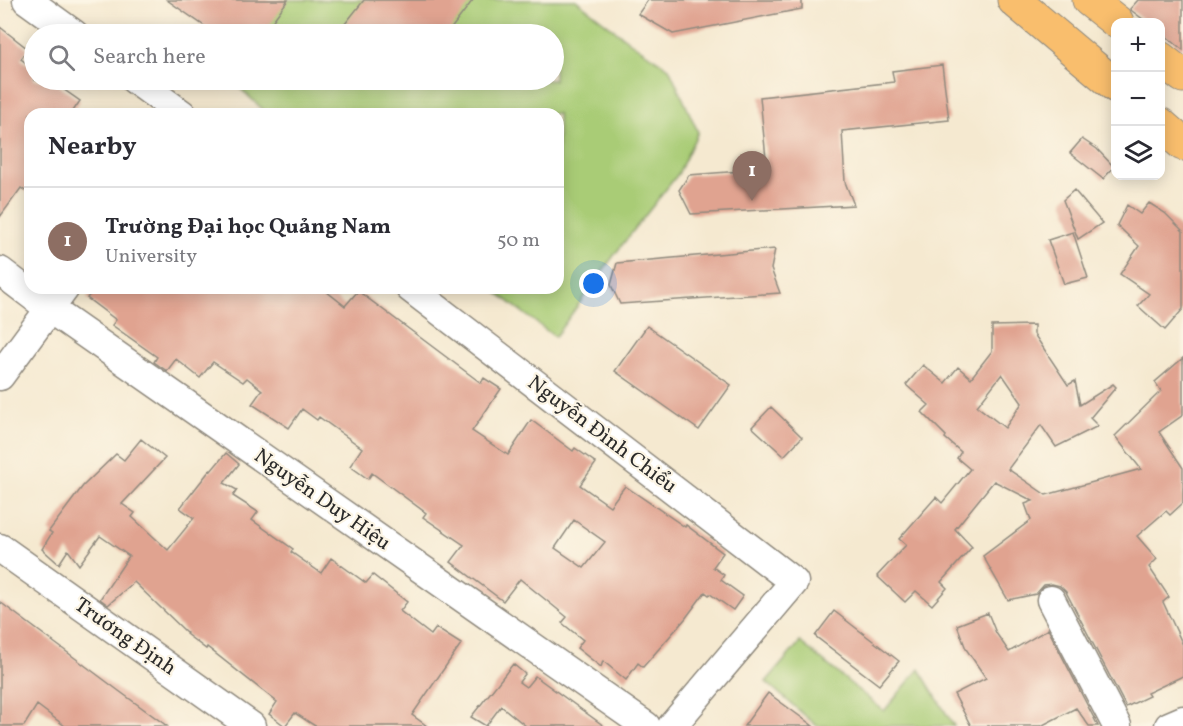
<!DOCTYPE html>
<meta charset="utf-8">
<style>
:root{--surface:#fff;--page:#f7f7f7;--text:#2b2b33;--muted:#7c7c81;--line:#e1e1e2;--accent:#1f6fb2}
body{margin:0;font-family:Vollkorn,serif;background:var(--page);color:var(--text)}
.controls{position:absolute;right:18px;top:18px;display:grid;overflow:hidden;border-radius:12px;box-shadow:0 3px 15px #0003}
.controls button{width:54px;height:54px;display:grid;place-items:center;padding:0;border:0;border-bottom:2px solid var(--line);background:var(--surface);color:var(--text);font:30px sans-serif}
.you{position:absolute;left:594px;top:284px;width:21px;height:21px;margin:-15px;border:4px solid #fff;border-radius:50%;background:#1a73e8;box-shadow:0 0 0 9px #1a73e833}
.badge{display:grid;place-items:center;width:39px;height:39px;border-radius:50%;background:var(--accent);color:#fff;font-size:20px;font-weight:700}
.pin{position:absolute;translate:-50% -50px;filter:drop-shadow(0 2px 3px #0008)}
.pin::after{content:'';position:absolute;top:32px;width:21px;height:18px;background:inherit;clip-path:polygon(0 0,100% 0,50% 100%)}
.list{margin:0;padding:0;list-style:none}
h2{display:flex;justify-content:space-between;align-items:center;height:78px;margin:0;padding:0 24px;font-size:26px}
h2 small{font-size:20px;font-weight:400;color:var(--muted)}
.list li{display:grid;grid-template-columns:39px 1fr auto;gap:18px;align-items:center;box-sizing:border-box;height:108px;padding:0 24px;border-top:2px solid var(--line)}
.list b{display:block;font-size:22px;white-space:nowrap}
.list p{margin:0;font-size:20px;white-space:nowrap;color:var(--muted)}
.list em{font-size:20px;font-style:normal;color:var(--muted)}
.icon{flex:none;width:33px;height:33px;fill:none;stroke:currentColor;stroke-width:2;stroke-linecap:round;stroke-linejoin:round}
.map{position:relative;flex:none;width:1183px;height:726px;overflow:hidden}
.search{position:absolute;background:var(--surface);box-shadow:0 3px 15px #0003;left:24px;top:24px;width:540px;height:66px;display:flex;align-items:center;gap:15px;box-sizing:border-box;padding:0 21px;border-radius:33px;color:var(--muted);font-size:22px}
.panel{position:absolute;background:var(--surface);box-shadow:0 3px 15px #0003;left:24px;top:108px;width:540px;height:186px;border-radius:18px}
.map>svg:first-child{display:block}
.green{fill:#a9cc76;stroke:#6a7c50;stroke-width:1.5}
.building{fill:#e0a390;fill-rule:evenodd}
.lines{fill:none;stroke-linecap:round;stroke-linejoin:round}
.minor-casing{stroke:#908a7e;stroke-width:31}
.major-casing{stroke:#908a7e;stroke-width:35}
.minor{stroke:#fff;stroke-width:28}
.major{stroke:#f9be6d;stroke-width:33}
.labels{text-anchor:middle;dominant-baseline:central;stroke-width:4.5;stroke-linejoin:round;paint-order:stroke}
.street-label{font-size:21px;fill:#2b2b2b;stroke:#fcf5e5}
</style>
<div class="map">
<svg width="1183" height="726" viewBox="0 0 1183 726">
<rect width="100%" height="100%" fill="#fcf5e5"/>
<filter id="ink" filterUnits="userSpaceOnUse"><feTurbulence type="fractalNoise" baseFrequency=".0167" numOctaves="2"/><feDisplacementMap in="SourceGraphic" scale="12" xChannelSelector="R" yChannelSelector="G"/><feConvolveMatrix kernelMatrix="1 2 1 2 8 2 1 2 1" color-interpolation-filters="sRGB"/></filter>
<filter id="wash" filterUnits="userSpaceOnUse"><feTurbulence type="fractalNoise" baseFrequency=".008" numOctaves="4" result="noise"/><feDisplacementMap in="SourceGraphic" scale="24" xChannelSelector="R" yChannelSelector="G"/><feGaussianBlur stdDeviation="1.35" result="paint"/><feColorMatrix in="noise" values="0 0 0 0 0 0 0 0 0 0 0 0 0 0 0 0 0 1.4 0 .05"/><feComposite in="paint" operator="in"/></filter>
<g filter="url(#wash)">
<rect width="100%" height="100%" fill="#f5e9d0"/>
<path class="green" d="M281,0H576L630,42L669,68L698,132L678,174L615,254L555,337L491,288H558V114H268L231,80H554V34H258Z
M800,642L884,711L919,669L954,726H817L766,682Z"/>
<g id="blocks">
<path class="building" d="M167,0H288L263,34H216Z
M364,0H473L447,34H337Z
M648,0H802V9L673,34L638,14Z
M1138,0H1183V50L1161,32V22H1147L1132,11L1130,9Z
M0,27L28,49L21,59L34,69V80H50L80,101L71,114H30V194L21,188L0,217Z
M942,65L949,120L842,131L845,182L854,205L691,214L679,190L689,175L767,169L760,97L894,82L892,71Z
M1082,139L1097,149L1114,167L1103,179L1070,153Z
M1074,190L1102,223L1078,239L1063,200Z
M1149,203L1165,213L1183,231V309L1165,330L1138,306L1149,294L1120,274L1139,246L1117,225L1127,205L1140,214Z
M1073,232L1088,278L1064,284L1048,240Z
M775,249L771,269L780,293L620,304L611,285L617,263Z
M95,288H322L345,306L358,291L481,383L484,378L501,389L472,431L508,455L531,420L573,451L575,448L596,463L580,485L610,506L625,486L685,527L686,525L723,553L713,567L724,575L721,580L743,596L733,610L710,594L709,595L705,592L685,619L643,667L638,663L626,680L603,661L601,667L577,648L583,640L562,623L567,617L520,579L503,601L451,562L464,545L423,517L426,513L372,473L368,479L350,466L362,448L319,417L317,420L302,409L289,428L252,404L262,390L247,378L243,382L213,362L200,378L176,359L167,371L154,362L157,357L112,325L116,320L87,298ZM574,520L605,542L584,568L555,548Z
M1034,325V334L1068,385L1075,381L1080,405L1113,384L1116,387L1090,418L1098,426L1056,447L1041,425L1008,469L1046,495L1141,469L1115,436L1161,391L1155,382L1183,358V415L1159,432L1183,468V503L1170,515L1166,511L1137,536L1157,559L1149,567L1169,597L1163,602L1183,645V676L1147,693L1149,696L1126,707L1066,592L1060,586L1052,584L1044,585L1036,594L1008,600L983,556L1031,520L1025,504L1033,501L994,481L955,529L972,547L941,582L947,588L932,605L916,591L905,602L877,576L906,545L899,539L936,497L942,503L970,469L957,458L961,452L945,438L946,436L922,412L929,405L906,385L923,365L945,383L958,367L971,378L992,351V326ZM1002,374L1022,403L1005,428L977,406Z
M647,326L731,385L699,430L615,371Z
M771,407L802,437L784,456L752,427Z
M141,439L165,458L122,504L135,513L132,517L168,550L194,518L180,508L210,470L211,471L226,453L239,464L224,483L237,490L233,496L258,512L252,520L293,549L291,552L321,573L331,558L366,583L373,575L407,602L400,611L431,635L436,628L461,644L412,715L427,726H315L295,713L285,726L269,714L277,702L207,647L206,649L186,634L187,633L134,582L108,605L100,599L129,556L100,536L79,565L68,550L59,564L42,549L52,533L49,531L83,486L116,454L124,460Z
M0,602L119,691L167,726H65L37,705L24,726H0Z
M834,611L899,661L879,685L815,636Z
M988,613L996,633L1009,652L1048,629L1098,726H1089L1076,708L1041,726H971L954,694L986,678L966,649L957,625Z
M513,664L525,674L519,682L526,687L535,676L604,726H526L501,706L486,726L471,717Z
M768,693L813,726H744Z"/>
</g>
</g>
<g filter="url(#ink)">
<use href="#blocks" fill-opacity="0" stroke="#908a7e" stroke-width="1.5"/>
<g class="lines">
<g class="minor-casing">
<path id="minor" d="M27,0L74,34
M135,80L182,114
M0,271L50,309L646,726
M410,288L794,582L672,726
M0,376L65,288
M0,548L251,726
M1051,600L1117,726
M1169,726L1183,720"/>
</g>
<g class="major-casing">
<path id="major" d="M1014,0L1116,86
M1089,0L1117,22
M1160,58L1183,76
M1160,124L1183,144"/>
</g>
<use href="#minor" class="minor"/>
<use href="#major" class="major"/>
</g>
</g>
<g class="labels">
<g class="street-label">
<text transform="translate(602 435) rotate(37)">Nguyễn Đình Chiểu</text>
<text transform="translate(322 500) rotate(35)">Nguyễn Duy Hiệu</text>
<text transform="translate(125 637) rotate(35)">Trương Định</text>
</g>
</g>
</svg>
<div class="controls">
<button>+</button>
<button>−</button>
<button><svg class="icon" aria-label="layers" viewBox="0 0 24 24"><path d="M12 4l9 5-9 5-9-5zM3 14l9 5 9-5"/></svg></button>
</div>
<div class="you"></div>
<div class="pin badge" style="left:752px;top:201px;background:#8d6e63">1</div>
<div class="search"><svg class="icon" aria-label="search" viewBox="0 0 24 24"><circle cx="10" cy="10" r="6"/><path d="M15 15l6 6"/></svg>Search here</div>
<section class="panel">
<h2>Nearby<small></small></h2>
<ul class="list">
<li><span class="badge" style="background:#8d6e63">1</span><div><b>Trường Đại học Quảng Nam</b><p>University</p></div><em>50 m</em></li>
</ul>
</section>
</div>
